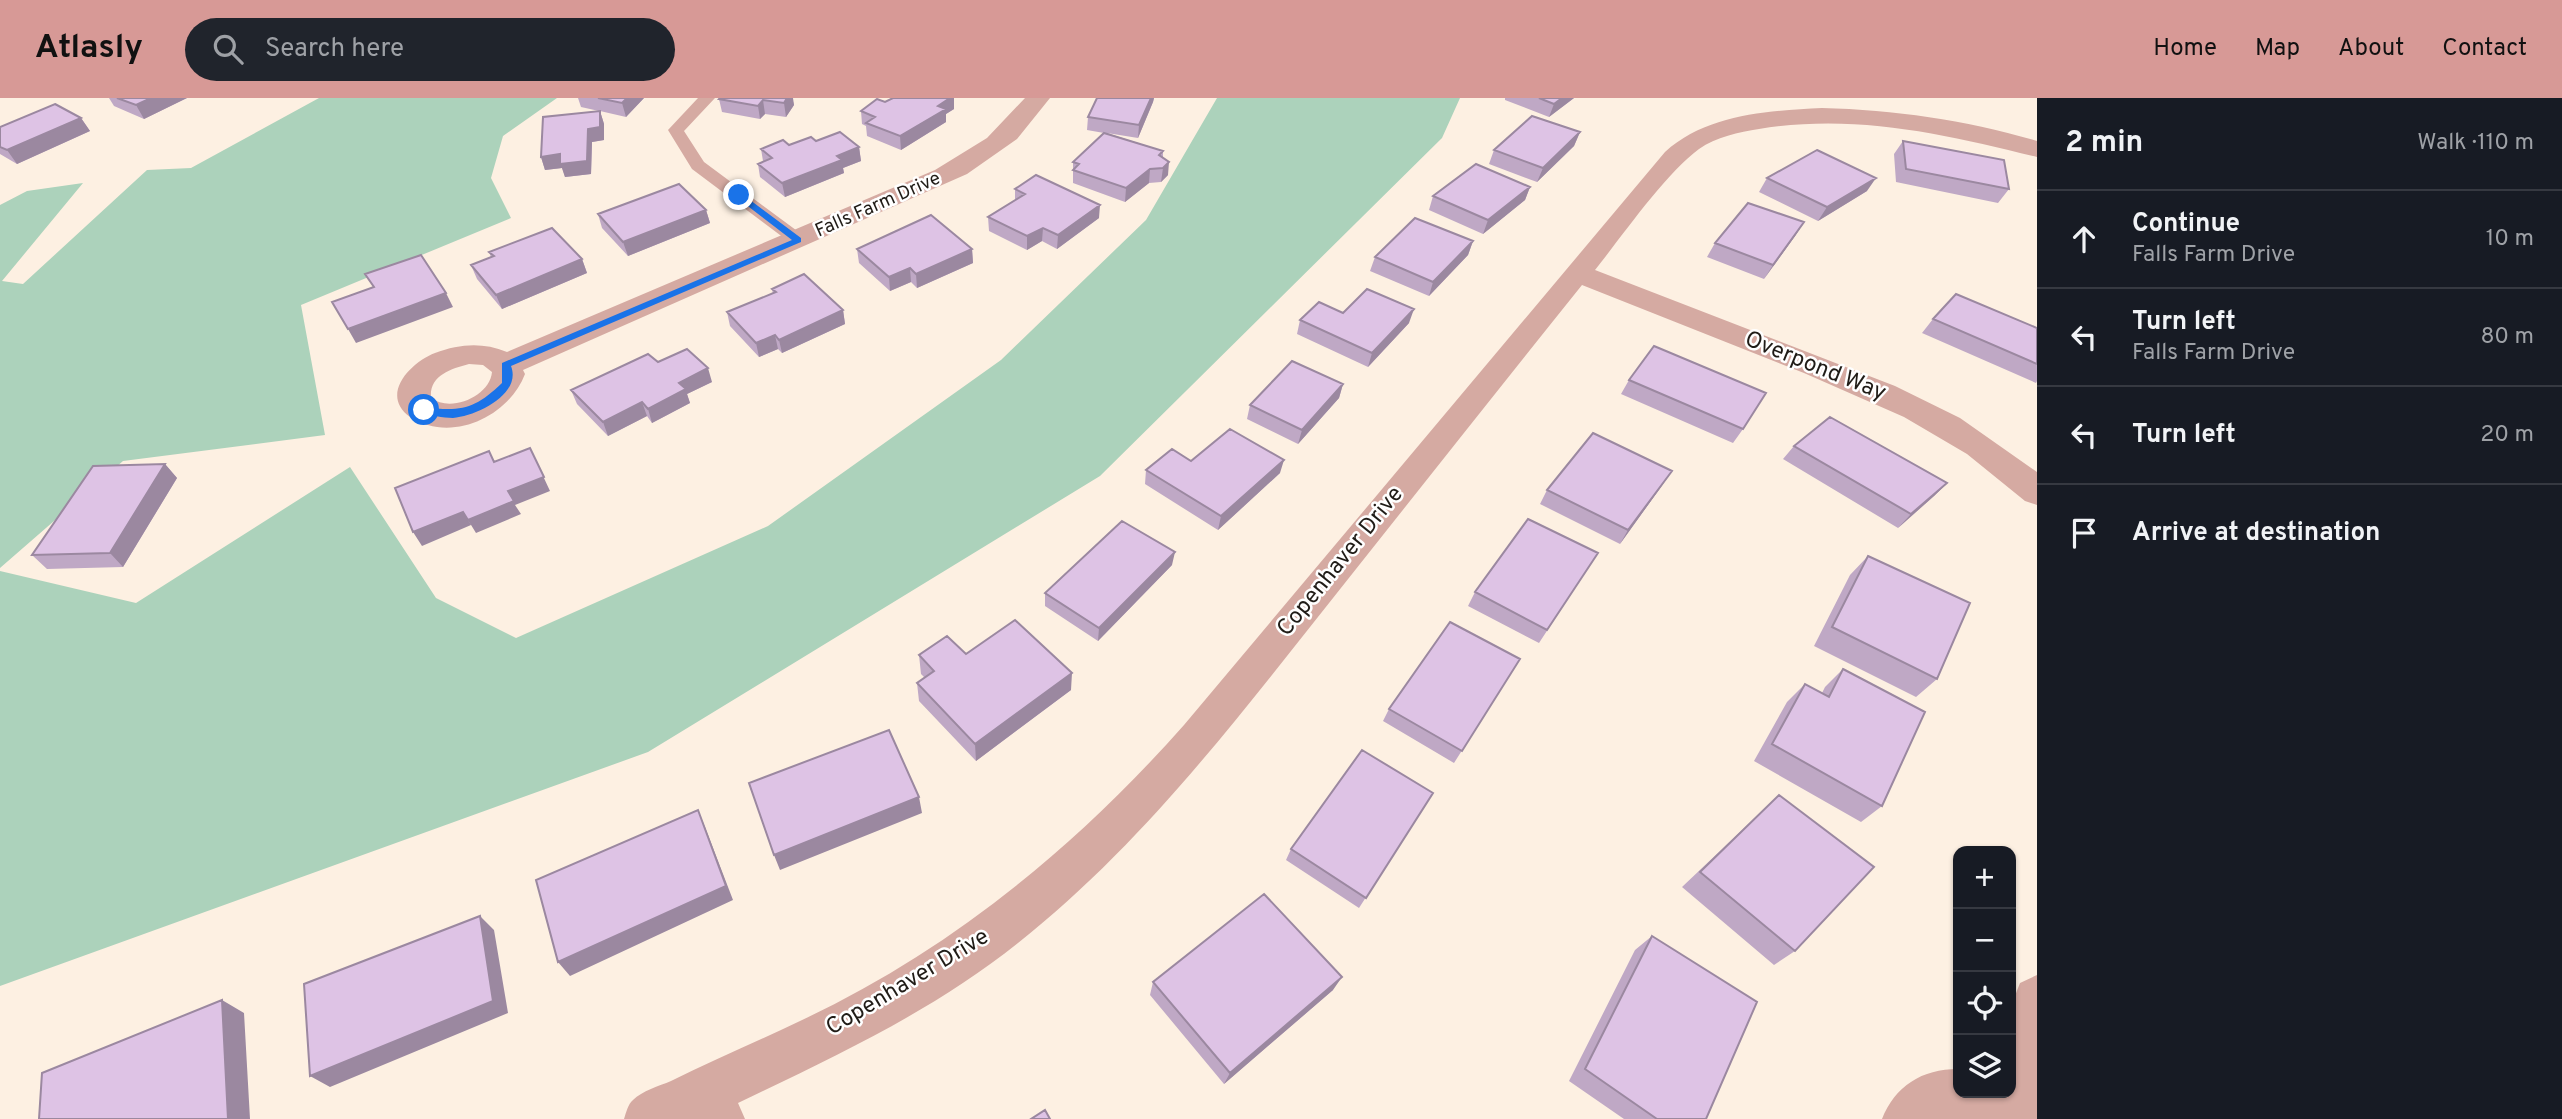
<!DOCTYPE html>
<meta charset="utf-8">
<style>
:root{--surface:#171b24;--page:#20242c;--text:#f1f3f6;--muted:#9ea1a6;--line:#363941;--accent:#d79996}
body{margin:0;font-family:Overpass,sans-serif;background:var(--page);color:var(--text)}
.controls{position:absolute;right:21px;bottom:21px;display:grid;overflow:hidden;border-radius:14px;box-shadow:0 2px 5px #0004}
.controls button{width:63px;height:63px;display:grid;place-items:center;padding:0;border:0;border-bottom:2px solid var(--line);background:var(--surface);color:var(--text);font:35px sans-serif}
.stop{position:absolute;width:21px;height:21px;margin:-16px;border:5px solid #1a73e8;border-radius:50%;background:#fff}
.stop.end{background:#1a73e8;border-color:#fff;box-shadow:0 2px 7px #0008}
.list{margin:0;padding:0;list-style:none}
h2{display:flex;justify-content:space-between;align-items:center;height:91px;margin:0;padding:0 28px;font-size:30px}
h2 small{font-size:23px;font-weight:400;color:var(--muted)}
.list li{display:grid;grid-template-columns:46px 1fr auto;gap:21px;align-items:center;box-sizing:border-box;height:98px;padding:0 28px;border-top:2px solid var(--line)}
.list b{display:block;font-size:26px;white-space:nowrap}
.list p{margin:0;font-size:23px;white-space:nowrap;color:var(--muted)}
.list em{font-size:23px;font-style:normal;color:var(--muted)}
.icon{flex:none;width:38px;height:38px;fill:none;stroke:currentColor;stroke-width:2;stroke-linecap:round;stroke-linejoin:round}
.map{position:relative;flex:none;width:2037px;height:1021px;overflow:hidden}
header{display:flex;align-items:center;gap:42px;box-sizing:border-box;height:98px;padding:0 35px;background:var(--accent);color:#111}
header strong{font-size:33px}
nav{display:flex;gap:38px;margin-inline-start:auto;font-size:24px}
.search{width:490px;height:63px;background:var(--page);display:flex;align-items:center;gap:18px;box-sizing:border-box;padding:0 24px;border-radius:38px;color:var(--muted);font-size:26px}
main{display:flex}
aside{flex:1;background:var(--surface)}
.map>svg:first-child{display:block}
.green{fill:#acd2bb}
.lines{fill:none;stroke-linecap:round;stroke-linejoin:round}
.service{fill:#d5aaa2;fill-rule:evenodd}
.minor{fill:#d5aaa2;fill-rule:evenodd}
.wall{fill:#bfa8c5}
.shaded-wall{fill:#9b88a0}
.building{fill:#dec3e5;stroke:#9b88a0;stroke-width:2}
.route{fill:#1a73e8}
.labels{text-anchor:middle;dominant-baseline:central;stroke-width:5;stroke-linejoin:round;paint-order:stroke}
.far-street-label{font-size:19px;fill:#201c17;stroke:#fff}
.street-label{font-size:23px;fill:#201c17;stroke:#fff}
</style>
<header>
<strong>Atlasly</strong>
<div class="search"><svg class="icon" aria-label="search" viewBox="0 0 24 24"><circle cx="10" cy="10" r="6"/><path d="M15 15l6 6"/></svg>Search here</div>
<nav><a>Home</a><a>Map</a><a>About</a><a>Contact</a></nav>
</header>
<main>
<div class="map">
<svg width="2037" height="1021" viewBox="0 0 2037 1021">
<rect width="100%" height="100%" fill="#fdf0e2"/>
<path class="green" d="M319,0H557L503,38L491,80L511,120L301,207L325,337L123,363L0,470V107L27,93L83,85L2,183L23,186L147,72L191,70Z
M1217,0H1460L1442,40L1100,378L648,654L0,888V473L136,505L350,369L436,500L516,540L768,428L1001,262L1146,122Z"/>
<g class="lines">
<path class="service" d="M698,0H715L684,33L704,64L804,138L807,142L804,146H792L692,71L668,32Z"/>
<path class="minor" d="M1025,0H1050L1017,41L967,76L523,272L525,276C509,318 452,346 410,319C379,297 411,264 435,255C460,246 482,244 507,254L935,72L987,40ZM469,266L483,267L492,274C490,298 451,315 431,300C429,278 450,271 469,266Z
M1822,10C1896,12 1966,22 2037,43V59C1945,36 1854,15 1759,31C1739,34 1716,39 1699,51C1665,76 1623,137 1595,172L1895,288L1960,320L2037,374V407L2025,403L1967,356L1904,319L1804,275L1582,187C1492,299 1403,412 1314,524C1222,640 1134,753 1018,845C933,913 836,958 738,1005L745,1021H624C626,1015 628,1006 633,1002C642,993 659,988 671,983C712,963 756,944 800,923C949,853 1075,750 1184,627L1665,54C1707,16 1768,13 1822,10Z
M2037,877V1021H1882C1895,988 1922,971 1958,971V995H2011V908L2020,885Z"/>
</g>
<path class="wall" d="M109,0H187L144,21L114,8Z
M578,0H644L626,19L600,13L604,26V42L592,44L591,76L565,79L562,70L545,72L541,59L599,13L581,9Z
M792,0L794,7L786,19L765,16L760,21L722,14L719,1Z
M893,0H954V11L946,16V24L901,52L867,38L866,28L862,26L861,13L885,4Z
M1097,0H1154L1153,4L1138,40L1107,35L1163,53V59L1168,77L1161,84L1149,85L1125,104L1073,85V64L1104,35L1087,32L1088,19Z
M1505,0H1574L1549,19L1505,2Z
M81,20L90,33L17,66L0,56V29Z
M1580,34L1574,48L1537,84L1489,66L1494,52Z
M816,43L859,49L861,63L843,70L844,75L785,99L760,79L758,66L763,63L761,51Z
M1903,43L2009,91L1998,105L1896,84L1894,56Z
M1767,80L1867,93L1818,123L1759,94Z
M1530,89L1525,102L1483,136L1429,112L1433,98Z
M1015,91L1099,120L1057,151L1042,143L1027,152L989,133L988,119L1015,102Z
M706,112L710,125L628,158L602,130L598,116Z
M1804,124L1795,138L1764,181L1707,159L1715,145Z
M1473,143L1468,157L1429,198L1370,173L1375,159Z
M857,151H972L973,165L917,190L911,184L890,193L859,165Z
M489,154L582,161L587,175L502,211L477,181L471,167L491,159Z
M772,191L843,212L845,226L782,255L778,251L759,259L730,228L727,214L773,196Z
M1343,215L1409,225L1368,269L1297,236L1300,222Z
M1933,221L2037,230V283L2036,285L1922,235Z
M658,264L712,284L687,296L690,305L652,325L647,318L608,338L577,306L571,292Z
M1629,282L1743,331L1733,345L1621,296Z
M1343,286L1339,300L1298,346L1247,321L1250,307Z
M1794,348L1947,385L1934,398L1898,430L1783,361Z
M1191,363L1280,375L1218,432L1145,386L1146,372Z
M165,366L177,380L123,469L47,471L32,457Z
M1663,386L1620,446L1540,406L1547,392Z
M1598,455L1539,545L1468,508L1475,494Z
M1868,458L1937,581L1916,599L1814,548L1850,477Z
M1172,467L1098,543L1045,508V495Z
M966,556L1071,592L976,663L919,603L917,585L925,580L921,576L919,557Z
M1520,561L1454,665L1383,623L1389,611Z
M1843,571L1882,708L1861,724L1754,663L1787,604L1805,586L1822,595L1825,589Z
M1433,695L1359,810L1286,762L1291,751Z
M1779,697L1795,853L1774,867L1682,789Z
M1652,838L1706,1021H1624L1569,983L1635,852Z
M1153,884L1333,892L1224,986L1150,897Z"/>
<path class="shaded-wall" d="M151,0H187L144,21L136,7Z
M627,0H644L626,19L622,5Z
M786,0H793L794,7L786,19L784,5Z
M950,0H954V11L946,16V24L901,52L900,38L938,8Z
M1151,0H1154L1153,4L1138,40L1139,27Z
M1562,0H1574L1549,19L1554,6Z
M763,2L765,16L760,21L758,8Z
M600,13L604,26V42L592,44L591,76L565,79L562,70L545,72L541,59L588,31Z
M81,20L90,33L17,66L7,52Z
M1580,34L1574,48L1537,84L1543,70Z
M859,49L861,63L843,70L844,75L785,99L782,85L837,58Z
M1169,64L1168,77L1161,84L1163,70Z
M1150,71L1149,85L1125,104L1126,90Z
M1876,80L1867,93L1818,123L1827,109Z
M1530,89L1525,102L1483,136L1488,122Z
M1100,107L1099,120L1057,151L1058,137Z
M706,112L710,125L628,158L623,144Z
M1804,124L1795,138L1764,181L1773,167Z
M1043,130L1042,143L1027,152V138Z
M1473,143L1468,157L1429,198L1433,184Z
M972,151L973,165L917,190L916,176Z
M582,161L587,175L502,211L496,197Z
M910,170L911,184L890,193L889,179Z
M446,195L453,209L356,245L348,231Z
M1414,211L1409,225L1368,269L1372,255Z
M843,212L845,226L782,255L779,242Z
M775,237L778,251L759,259L756,245Z
M708,270L712,284L687,296L690,305L652,325L648,311L679,285Z
M1343,286L1339,300L1298,346L1302,332Z
M642,304L647,318L608,338L603,324Z
M530,350L550,393L515,407L521,416L476,435L468,422L508,393Z
M1284,362L1280,375L1218,432L1221,418Z
M165,366L177,380L123,469L110,455Z
M1672,373L1663,386L1620,446L1628,432Z
M1947,385L1934,398L1898,430L1911,416Z
M463,414L471,427L422,448L413,434Z
M1175,454L1172,467L1098,543L1099,530Z
M1072,575L1071,592L976,663L975,646Z
M919,699L922,715L780,772L774,757Z
M698,712L705,729L733,802L570,878L558,864Z
M480,818L494,832L508,915L330,989L310,978Z
M1342,879L1333,892L1224,986L1230,975Z
M222,902L244,915L250,1021H228Z"/>
<path class="building" d="M117,0H151L136,7Z
M598,0H627L622,5Z
M720,0H787L784,5L763,2L758,8L719,1Z
M893,0H950L938,8L946,11L900,38L866,25L875,19L861,13L877,1L885,4Z
M1097,0H1151L1139,27L1088,19Z
M1539,0H1562L1554,6Z
M55,6L81,20L7,52L0,49V29Z
M600,13V29L588,31L587,63L560,66V56L541,59L543,19Z
M1532,18L1580,34L1543,70L1494,52Z
M840,34L859,49L837,58L842,62L782,85L758,66L772,60L761,51L783,42L789,47L811,39L816,43Z
M1104,35L1163,53L1159,57L1169,64L1163,70L1150,71L1126,90L1073,72L1079,66L1073,64Z
M1903,43L2004,62L2009,91L1906,71Z
M1817,52L1876,80L1827,109L1767,80Z
M1476,66L1530,89L1488,122L1433,98Z
M1036,77L1100,107L1058,137L1043,130L1027,138L988,119L1025,96L1015,91Z
M679,86L706,112L623,144L598,116Z
M1748,105L1804,124L1773,167L1715,145Z
M931,117L972,151L916,176L910,170L889,179L857,151Z
M1415,120L1473,143L1433,184L1375,159Z
M552,130L582,161L496,197L471,167L494,158L489,154Z
M421,157L446,195L348,231L332,204L374,189L365,176Z
M804,176L843,212L779,242L775,237L756,245L727,214L776,194L772,191Z
M1367,191L1414,211L1372,255L1300,222L1319,204L1343,215Z
M1956,196L2037,230V266L1933,221Z
M1654,248L1766,295L1743,331L1629,282Z
M687,251L708,270L679,285L686,291L648,311L642,304L603,324L571,292L648,256L658,264Z
M1292,263L1343,286L1302,332L1250,307Z
M1830,319L1947,385L1911,416L1794,348Z
M1230,331L1284,362L1221,418L1146,372L1172,351L1191,363Z
M1593,335L1672,373L1628,432L1547,392Z
M530,350L544,379L508,393L514,403L468,422L463,414L413,434L395,390L489,353L494,364Z
M165,366L110,455L32,457L93,368Z
M1528,421L1598,455L1547,532L1475,494Z
M1122,423L1175,454L1099,530L1045,495Z
M1868,458L1970,505L1937,581L1832,529Z
M1015,522L1072,575L975,646L917,585L934,573L919,557L947,538L966,556Z
M1450,524L1520,561L1462,653L1389,611Z
M1843,571L1925,614L1882,708L1772,646L1805,586L1829,599Z
M889,632L919,699L774,757L749,685Z
M1362,652L1433,695L1366,800L1291,751Z
M1779,697L1874,769L1795,853L1700,774Z
M698,712L726,788L558,864L536,782Z
M1264,796L1342,879L1230,975L1153,884Z
M480,818L493,903L310,978L304,886Z
M1652,838L1757,904L1706,1021H1657L1585,971Z
M222,902L228,1021H39L42,975Z
M1045,1012L1050,1021H1031Z"/>
<path class="route" d="M736,96H742L801,140V144L511,268C522,296 477,318 453,320C443,320 430,317 421,315L424,309C461,314 475,311 502,285V265L792,142L736,99Z"/>
<g class="labels">
<g class="far-street-label">
<text transform="translate(878 107) rotate(-24)">Falls Farm Drive</text>
</g>
<g class="street-label">
<text transform="translate(1815 269) rotate(22)">Overpond Way</text>
<text transform="translate(1341 464) rotate(-51)">Copenhaver Drive</text>
<text transform="translate(908 885) rotate(-31)">Copenhaver Drive</text>
</g>
</g>
</svg>
<div class="controls">
<button>+</button>
<button>−</button>
<button><svg class="icon" aria-label="locate" viewBox="0 0 24 24"><circle cx="12" cy="12" r="6"/><path d="M12 2v4M12 18v4M2 12h4M18 12h4"/></svg></button>
<button><svg class="icon" aria-label="layers" viewBox="0 0 24 24"><path d="M12 4l9 5-9 5-9-5zM3 14l9 5 9-5"/></svg></button>
</div>
<div class="stop" style="left:424px;top:312px"></div>
<div class="stop end" style="left:739px;top:97px"></div>
</div>
<aside>
<h2>2 min<small>Walk · 110 m</small></h2>
<ul class="list">
<li><svg class="icon" aria-label="ahead" viewBox="0 0 24 24"><path d="M12 20V5M6 11l6-6 6 6"/></svg><div><b>Continue</b><p>Falls Farm Drive</p></div><em>10 m</em></li>
<li><svg class="icon" aria-label="left" viewBox="0 0 24 24"><path d="M17 20v-9H6M10 6l-5 5 5 5"/></svg><div><b>Turn left</b><p>Falls Farm Drive</p></div><em>80 m</em></li>
<li><svg class="icon" aria-label="left" viewBox="0 0 24 24"><path d="M17 20v-9H6M10 6l-5 5 5 5"/></svg><div><b>Turn left</b></div><em>20 m</em></li>
<li><svg class="icon" aria-label="arrive" viewBox="0 0 24 24"><path d="M6 21V4h12l-3 4 3 4H6"/></svg><div><b>Arrive at destination</b></div></li>
</ul>
</aside>
</main>
